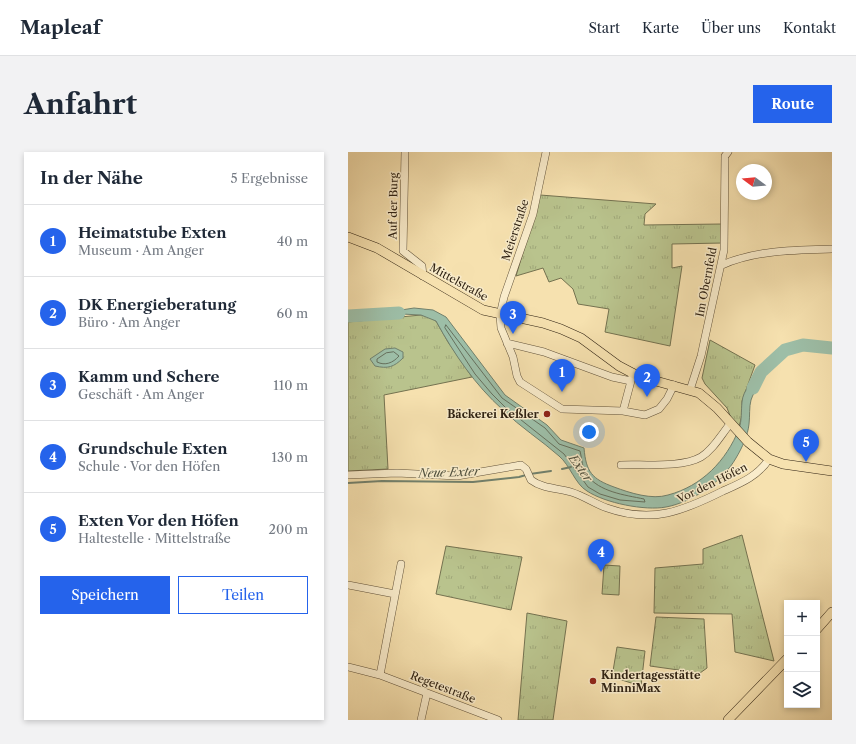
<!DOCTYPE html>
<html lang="de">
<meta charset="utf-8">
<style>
:root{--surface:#fff;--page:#f2f2f3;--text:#1f2937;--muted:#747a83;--line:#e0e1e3;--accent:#2563eb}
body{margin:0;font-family:"Libre Caslon Text",serif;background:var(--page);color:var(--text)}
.controls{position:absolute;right:12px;bottom:12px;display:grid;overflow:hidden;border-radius:0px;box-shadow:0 2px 6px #0003}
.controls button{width:36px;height:36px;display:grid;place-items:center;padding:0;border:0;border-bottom:1px solid var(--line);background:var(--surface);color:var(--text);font:20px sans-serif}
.compass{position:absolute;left:388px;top:12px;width:36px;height:36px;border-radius:50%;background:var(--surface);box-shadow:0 2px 6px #0003;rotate:286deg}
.you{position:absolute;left:241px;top:280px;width:14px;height:14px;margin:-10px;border:3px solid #fff;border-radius:50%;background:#1a73e8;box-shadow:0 0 0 6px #1a73e833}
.badge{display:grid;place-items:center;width:26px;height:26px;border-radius:50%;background:var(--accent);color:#fff;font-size:13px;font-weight:700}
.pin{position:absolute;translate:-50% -33px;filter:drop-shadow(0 1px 2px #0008)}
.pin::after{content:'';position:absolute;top:21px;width:14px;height:12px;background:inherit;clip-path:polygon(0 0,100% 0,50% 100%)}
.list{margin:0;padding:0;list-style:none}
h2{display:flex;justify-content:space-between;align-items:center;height:52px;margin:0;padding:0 16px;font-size:17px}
h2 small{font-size:13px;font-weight:400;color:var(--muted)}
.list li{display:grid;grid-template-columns:26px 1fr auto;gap:12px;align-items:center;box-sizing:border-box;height:72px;padding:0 16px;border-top:1px solid var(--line)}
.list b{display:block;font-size:15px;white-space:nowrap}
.list p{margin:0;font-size:13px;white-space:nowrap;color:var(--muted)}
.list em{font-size:13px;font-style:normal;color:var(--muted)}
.actions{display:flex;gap:8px;padding:12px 16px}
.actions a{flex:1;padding:9px 0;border:1px solid var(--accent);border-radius:0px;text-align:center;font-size:14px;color:var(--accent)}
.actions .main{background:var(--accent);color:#fff}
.icon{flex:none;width:22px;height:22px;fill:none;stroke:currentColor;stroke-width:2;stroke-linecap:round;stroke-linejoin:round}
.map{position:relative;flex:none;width:484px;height:568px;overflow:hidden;border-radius:0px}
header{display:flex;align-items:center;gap:24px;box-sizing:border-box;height:56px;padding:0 20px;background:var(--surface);border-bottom:1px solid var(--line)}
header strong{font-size:19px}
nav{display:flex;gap:22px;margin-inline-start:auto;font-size:14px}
.intro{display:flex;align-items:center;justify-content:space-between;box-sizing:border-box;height:96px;padding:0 24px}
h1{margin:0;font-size:28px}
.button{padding:10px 18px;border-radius:0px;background:var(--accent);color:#fff;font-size:14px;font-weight:700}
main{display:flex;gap:24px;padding:0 24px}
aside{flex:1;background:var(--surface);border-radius:0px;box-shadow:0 2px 6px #0003}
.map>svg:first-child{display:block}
.grass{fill:url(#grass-tufts);stroke:#747250}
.water{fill:#9dbea7;stroke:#71806c}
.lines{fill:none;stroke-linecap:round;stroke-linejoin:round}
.shore{stroke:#66705d;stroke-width:1}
.stream{stroke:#71806c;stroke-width:2}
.river{stroke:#9dbea7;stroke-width:13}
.minor-casing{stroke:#61523a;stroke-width:8}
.major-casing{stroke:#2f2213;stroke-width:10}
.minor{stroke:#f9eccb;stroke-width:7}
.major{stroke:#f6e1af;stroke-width:9}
.poi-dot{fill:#8f2418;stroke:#f9eccb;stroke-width:1.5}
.labels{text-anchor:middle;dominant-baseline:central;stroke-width:3;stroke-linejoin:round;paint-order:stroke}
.street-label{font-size:11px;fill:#2f2213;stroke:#f9eccb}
.poi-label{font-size:11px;font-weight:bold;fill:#2f2213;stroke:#f9eccb;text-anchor:end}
.water-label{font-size:12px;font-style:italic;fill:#50513f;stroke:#f9eccb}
</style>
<header>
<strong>Mapleaf</strong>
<nav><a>Start</a><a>Karte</a><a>Über uns</a><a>Kontakt</a></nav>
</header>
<div class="intro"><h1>Anfahrt</h1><a class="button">Route</a></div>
<main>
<aside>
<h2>In der Nähe<small>5 Ergebnisse</small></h2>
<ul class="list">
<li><span class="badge">1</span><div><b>Heimatstube Exten</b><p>Museum · Am Anger</p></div><em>40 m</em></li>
<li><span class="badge">2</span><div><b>DK Energieberatung</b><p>Büro · Am Anger</p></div><em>60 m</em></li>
<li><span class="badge">3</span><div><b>Kamm und Schere</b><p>Geschäft · Am Anger</p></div><em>110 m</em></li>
<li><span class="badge">4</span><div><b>Grundschule Exten</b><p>Schule · Vor den Höfen</p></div><em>130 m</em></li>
<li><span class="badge">5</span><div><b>Exten Vor den Höfen</b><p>Haltestelle · Mittelstraße</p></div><em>200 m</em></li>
</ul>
<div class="actions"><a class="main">Speichern</a><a>Teilen</a></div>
</aside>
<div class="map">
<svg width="484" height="568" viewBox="0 0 484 568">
<defs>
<pattern id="grass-tufts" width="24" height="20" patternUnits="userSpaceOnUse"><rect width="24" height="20" fill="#b9c38d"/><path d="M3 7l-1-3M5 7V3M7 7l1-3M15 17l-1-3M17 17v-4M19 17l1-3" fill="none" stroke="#9fa779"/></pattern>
</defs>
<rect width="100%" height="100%" fill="#f6e1af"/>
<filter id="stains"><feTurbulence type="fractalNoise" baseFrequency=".005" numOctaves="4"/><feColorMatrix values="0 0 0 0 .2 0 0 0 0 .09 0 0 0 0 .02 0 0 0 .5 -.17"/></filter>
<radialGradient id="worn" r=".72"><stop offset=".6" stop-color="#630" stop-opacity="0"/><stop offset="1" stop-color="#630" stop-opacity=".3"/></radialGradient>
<path class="grass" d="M192,43L308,52L297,62L296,73L374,72L375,91L324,92V116L334,114L322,194L257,180L261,157L230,152L225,137L213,126L201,130L195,116L168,124Z
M73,163L81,165L88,169L100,190L124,225L36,243L40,317L0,319V170Z
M362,188L407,213L394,249V263L391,275L385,271L379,256L357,232L354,226Z
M394,383L426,509L387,500L384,462L306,461L307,416L355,412V397Z
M98,394L174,405L163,458L88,442Z
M256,413L272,414L271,443L254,442Z
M179,461L219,469L205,568H170Z
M308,465L356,467L359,516L352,521L302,514Z
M269,495L297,499L293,534L264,525Z"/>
<path class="water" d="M66,156L85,158L98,165L157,243L199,273L213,288L236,296C238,320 244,327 266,335C282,341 304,348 320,343C354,334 378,309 391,277C394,268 393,259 394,250C395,238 405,228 413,220C412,231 407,237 403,248C401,255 402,264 401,272C400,283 394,296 388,306C375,329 345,350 318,355C297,359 257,351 239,339C227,332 222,313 211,304C193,288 172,275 155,258C127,233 106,202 88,169L73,163L34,161Z
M47,196L55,200V206C46,215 40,217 27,214L22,207L37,197Z"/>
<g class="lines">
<path class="shore" d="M98,173L154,246L197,276L211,292L232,299C234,307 234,316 239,323C251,340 277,343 296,347L297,350L272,348L252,342L240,335L216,302L158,256L144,242L127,222L97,176Z
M46,200L51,204C45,211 37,214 29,210V207L38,201Z"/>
<path class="stream" d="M214,317L223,315
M182,322L203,319
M0,331L34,329L125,330L171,325L178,323"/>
<path class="river" d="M0,164L51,161
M405,236L413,220L437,198L455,193L484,196"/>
<g class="minor-casing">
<path id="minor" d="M57,0L55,99L74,114L75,124
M198,0L185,62L156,145L152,163L153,176L165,205L169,224L172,230L214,257L275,259L297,263L311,257L319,247L326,233
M374,113C408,98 447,98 484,97
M159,191L196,200L264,225L283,229L285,221
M342,238L353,204L376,98L377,4L380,0
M275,259L283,229
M273,313C295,312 334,316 353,305C365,298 373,283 382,272
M0,323L49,321L109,324L173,313L178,317L183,328C195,337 210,336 223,340C236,344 247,352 259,356C304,372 335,359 375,339C393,331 410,324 421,307
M0,433L47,442
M0,515L32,523L150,568
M32,523L53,412
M73,568L79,541"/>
</g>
<g class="major-casing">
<path id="major" d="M0,85L29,96L135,158L195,171L213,177L233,186L271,214L290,224L351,241L369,256L400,290L421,307L435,312L484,319
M469,477L484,460
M380,568L439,507"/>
</g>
<use href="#minor" class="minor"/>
<use href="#major" class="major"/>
</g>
<g class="poi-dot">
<circle cx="199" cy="262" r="4"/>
<circle cx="245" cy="529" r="4"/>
</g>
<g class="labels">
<g class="street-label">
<text transform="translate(45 54) rotate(-89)">Auf der Burg</text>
<text transform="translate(167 78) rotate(-72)">Meierstraße</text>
<text transform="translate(111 130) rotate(29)">Mittelstraße</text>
<text transform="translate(358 130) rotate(-79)">Im Obernfeld</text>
<text transform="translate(364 331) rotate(-26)">Vor den Höfen</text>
<text transform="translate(95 535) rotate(21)">Regetestraße</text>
</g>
<g class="poi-label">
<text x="191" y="262">Bäckerei Keßler</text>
<text x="253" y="523" text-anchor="start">Kindertagesstätte<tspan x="253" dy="13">MinniMax</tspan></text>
</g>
<g class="water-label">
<text transform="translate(233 316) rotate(54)">Exter</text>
<text transform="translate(101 320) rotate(-2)">Neue Exter</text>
</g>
</g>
<rect width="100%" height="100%" filter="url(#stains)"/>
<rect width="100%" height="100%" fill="url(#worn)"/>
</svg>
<div class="controls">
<button>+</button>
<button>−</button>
<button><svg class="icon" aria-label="layers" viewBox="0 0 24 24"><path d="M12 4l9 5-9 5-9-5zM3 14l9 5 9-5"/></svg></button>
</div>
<svg class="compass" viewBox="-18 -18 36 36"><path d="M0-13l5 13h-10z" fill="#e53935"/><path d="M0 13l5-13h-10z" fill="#747a83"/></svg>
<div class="you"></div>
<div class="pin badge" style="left:214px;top:240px">1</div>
<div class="pin badge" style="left:299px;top:245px">2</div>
<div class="pin badge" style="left:165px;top:182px">3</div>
<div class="pin badge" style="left:253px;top:420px">4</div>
<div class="pin badge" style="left:458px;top:310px">5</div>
</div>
</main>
